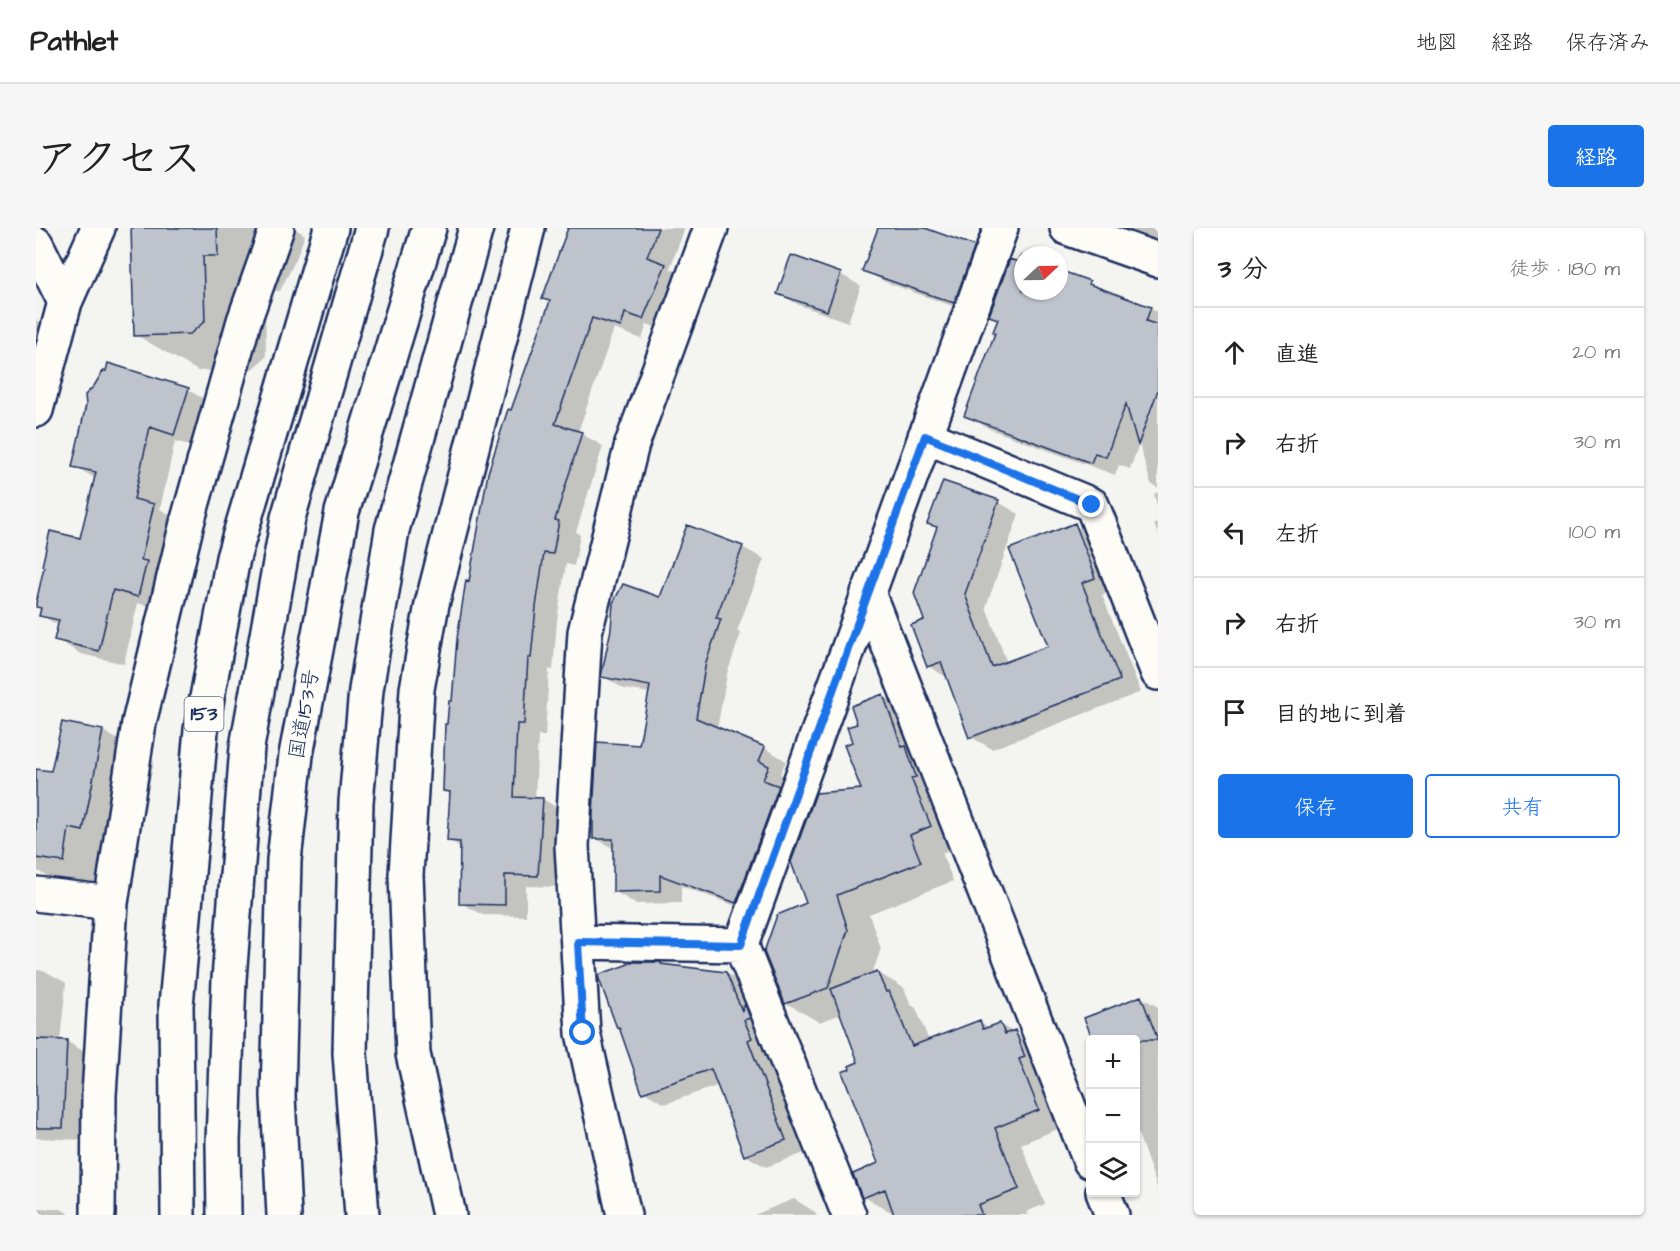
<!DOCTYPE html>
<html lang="ja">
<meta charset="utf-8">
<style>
:root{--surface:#fff;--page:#f6f6f6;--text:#222;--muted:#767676;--line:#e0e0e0;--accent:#1a73e8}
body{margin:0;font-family:"Architects Daughter","Klee One",sans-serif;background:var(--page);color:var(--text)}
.controls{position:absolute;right:18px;bottom:18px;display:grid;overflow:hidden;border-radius:6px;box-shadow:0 2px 4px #0004}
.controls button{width:54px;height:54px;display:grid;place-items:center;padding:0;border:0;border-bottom:2px solid var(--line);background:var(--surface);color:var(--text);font:30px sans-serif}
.compass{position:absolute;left:978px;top:18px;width:54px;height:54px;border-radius:50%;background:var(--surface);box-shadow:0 2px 4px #0004;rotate:68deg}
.stop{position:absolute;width:18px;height:18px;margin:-14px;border:4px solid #1a73e8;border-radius:50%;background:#fff}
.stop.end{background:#1a73e8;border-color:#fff;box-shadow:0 2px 6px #0008}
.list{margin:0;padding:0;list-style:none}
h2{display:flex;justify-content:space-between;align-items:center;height:78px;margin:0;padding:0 24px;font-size:26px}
h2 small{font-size:20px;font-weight:400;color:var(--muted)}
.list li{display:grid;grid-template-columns:39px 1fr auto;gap:18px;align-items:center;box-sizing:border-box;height:90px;padding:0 24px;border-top:2px solid var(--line)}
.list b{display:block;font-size:22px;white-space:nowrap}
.list em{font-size:20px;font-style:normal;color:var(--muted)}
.actions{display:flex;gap:12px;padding:18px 24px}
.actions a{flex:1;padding:14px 0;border:2px solid var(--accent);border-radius:6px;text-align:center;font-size:21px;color:var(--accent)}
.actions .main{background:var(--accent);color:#fff}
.icon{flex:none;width:33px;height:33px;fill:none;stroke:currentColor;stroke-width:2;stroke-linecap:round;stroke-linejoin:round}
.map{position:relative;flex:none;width:1122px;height:987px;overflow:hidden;border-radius:6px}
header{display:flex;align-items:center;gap:36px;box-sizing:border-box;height:84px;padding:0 30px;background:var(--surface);border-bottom:2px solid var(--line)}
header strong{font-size:28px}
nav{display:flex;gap:33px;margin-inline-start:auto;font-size:21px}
.intro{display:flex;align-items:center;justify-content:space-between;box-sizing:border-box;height:144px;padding:0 36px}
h1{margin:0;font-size:42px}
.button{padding:15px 27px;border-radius:6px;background:var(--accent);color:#fff;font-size:21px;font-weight:700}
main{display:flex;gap:36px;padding:0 36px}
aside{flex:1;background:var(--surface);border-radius:6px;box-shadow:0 2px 4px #0004}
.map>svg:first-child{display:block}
.shadow{fill:#0003}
.building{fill:#bfc3cc;stroke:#1b2f5e;stroke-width:1.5}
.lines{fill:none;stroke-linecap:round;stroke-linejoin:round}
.minor-casing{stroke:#1b2f5e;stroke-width:38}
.highway-casing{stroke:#1b2f5e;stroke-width:38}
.minor{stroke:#fdfcf7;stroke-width:33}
.highway{stroke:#fdfcf7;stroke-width:33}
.route{stroke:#1a73e8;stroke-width:8}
.labels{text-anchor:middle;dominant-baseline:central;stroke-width:5;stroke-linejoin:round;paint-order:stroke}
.shield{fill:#fdfcf7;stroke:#5f6c8c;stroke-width:1.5}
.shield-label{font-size:20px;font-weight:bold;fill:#1b2f5e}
.street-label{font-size:21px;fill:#1b2f5e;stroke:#fdfcf7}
</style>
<header>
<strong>Pathlet</strong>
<nav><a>地図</a><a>経路</a><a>保存済み</a></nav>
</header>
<div class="intro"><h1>アクセス</h1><a class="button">経路</a></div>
<main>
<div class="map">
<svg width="1122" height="987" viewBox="0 0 1122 987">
<rect width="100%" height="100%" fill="#f4f4f1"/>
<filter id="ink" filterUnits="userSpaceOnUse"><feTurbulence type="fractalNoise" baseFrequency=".0167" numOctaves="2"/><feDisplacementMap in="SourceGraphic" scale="12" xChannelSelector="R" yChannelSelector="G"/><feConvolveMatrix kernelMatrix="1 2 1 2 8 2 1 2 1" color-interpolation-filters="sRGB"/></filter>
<g filter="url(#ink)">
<path class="shadow" d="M96,0H258L269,7L260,31L244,63H229L230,129L216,141L162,143L100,107Z
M535,0H649L634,40L651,50L629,103L611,96L606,111L578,101L542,204L567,218L540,304L544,307L538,338L530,336L521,392L517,442L513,441L509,508H502L499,571H507L528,584L524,659L490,658V688L447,687L425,675L426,620L413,612L415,566L409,562L413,497L435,355L476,184L515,74L508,70Z
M844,0H887L938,19L959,31L939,86L849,54L828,42Z
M1079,0H1122V15Z
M987,30V63H1023V43L1122,84V157L1108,195L1111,196L1122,166V260L1115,256L1103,216L1094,241L1083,237L1079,247L954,201L930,187L961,105L963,92L955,87Z
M804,46L825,58L812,94L763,77L742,65Z
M0,90L14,123L0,144Z
M152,162L177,176L163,220L139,213L124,281L143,292L127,382L102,375L88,436L45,426L20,411L23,398L5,387L6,381L1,378L45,312L60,251L38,238Z
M1122,264V281L1118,266Z
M962,274L983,286L950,379L971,435L1013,419L1038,297L1060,309L1079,362L1066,367L1105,464L956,521L935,509L912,450L892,438L890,393L902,300L893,295Z
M1122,295V307L1118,296Z
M706,319L728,331L701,403L705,405L691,446L681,501L729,520L750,533L744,546L754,551L722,686L645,658V675L600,676L578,663V621L559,610L604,519L614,465L588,461L567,448L624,371Z
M847,468L880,487L927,617L906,625L917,653L833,686L845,721L836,746L841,744L868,760L875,777L880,780L893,813L943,794L955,800L964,797L1006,820L1029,898L985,916L1009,976L990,984L992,987H860L859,983L855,984L828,969L844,936L816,841L824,835L806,786L783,794L750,775L772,675L827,563L818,515L823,497Z
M27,495L67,503L118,533L98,631L79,663L20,653L0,642V542L17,545Z
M625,736L629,738L690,745L711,758L771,924L730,939L709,927L683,857L629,876L608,864Z
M0,742L9,743L30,755L24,813H30L52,826L48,912L0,910Z
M1105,769L1122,779V962L1100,900V812Z
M758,971L779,984L781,987H718Z
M0,981H25L35,987H0Z"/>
<path class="building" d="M95,0H181L182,28H167L169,93L154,106L98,108Z
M532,0H622L611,29L630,36L607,91L589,85L585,99L556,90L519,196L546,204L519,292L523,293L517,326L508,325L500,379L495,430H492L488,496H481L478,569L507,570L502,648L469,647V677L423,676L424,614L411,613L414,564L407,563L409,496H411L413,473H416L421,411L430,352L433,353L452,245L472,181L475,182L514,73L506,71Z
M842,0H889L939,18L918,75L826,43Z
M755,27L805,45L791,83L741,66Z
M985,28L987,29V63H1023V42L1054,53L1053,56L1115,79L1110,93L1122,97V162L1102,217L1090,176L1070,229L1059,225L1055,235L928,188L959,105L957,104L962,91L953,88L974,31L982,34Z
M72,135L153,160L138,207L114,199L98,271L118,276L105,332L111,333L102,369L77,362L63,423L18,412L23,392L3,388L5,380L0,379V375L8,339L6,338L14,303L44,310L60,244L36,239L50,177L49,167L58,158L67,143H70Z
M907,253L963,272L929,366L956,439L1012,418L973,321L1039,295L1058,344H1057L1059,350L1046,355L1084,452L933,510L905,434L891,439L875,397L888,392L878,365L901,299L891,296Z
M651,297L707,318L680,390L685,391L670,434L660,490L729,519L723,533L733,538L727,552L743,558L700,675L624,647V663L577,664V611H557V587L561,514L603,517L614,458L565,449L575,401L577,375L587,356L624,369Z
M847,466L866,519L870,518L880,549L875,550L895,598L874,607L885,634L801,667L812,702L792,760L749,776L728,724L741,687L770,675L755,634L780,565L825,561L808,517L816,514L811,499L821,496L815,478Z
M26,494L67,502L47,603L33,600L28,634L0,630V541L15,543Z
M598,734H625V736L690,744L706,783L709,776L714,790L708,792L716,810L712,812L750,912L708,928L675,841L606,865L583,799L581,800L563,751L562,747Z
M841,743L850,764L853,763L876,818L944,792L947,801L964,795L969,806L979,802L989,829L983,831L1003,882L959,900L983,961L942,977L946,987H858L849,961L826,970L817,946L842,935L806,844L814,841L813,838L822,834L795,761Z
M1105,768L1122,812H1057L1048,790Z
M0,811L31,812L27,900H0Z"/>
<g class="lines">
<g class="minor-casing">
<path id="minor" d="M1031,0L1122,32
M0,16L29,74
M0,182L29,74L62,0
M889,208L1056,277L1122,445
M832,365L1054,933
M0,666L75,675
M542,714L705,717L965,0
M705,717L813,987
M1067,964L1076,987
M62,987L63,867L75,675L103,495L151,295L208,93L241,0
M413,987L377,826L370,647L381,461L396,376L492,0
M588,987L547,805L536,618L549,404L596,216L675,0"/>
</g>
<g class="highway-casing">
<path id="highway" d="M142,987L140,777L165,502L197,330L295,0
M188,987L187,914L193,751L211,519L252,290L336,0
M248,987L242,868L248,632L260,527L306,284L393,0
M326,987L314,825L320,574L330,462L356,302L440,0"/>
</g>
<use href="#minor" class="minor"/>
<use href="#highway" class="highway"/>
</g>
</g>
<g class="lines" filter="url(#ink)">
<path class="route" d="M547,805L542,714L705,717L889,208L1056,277"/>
</g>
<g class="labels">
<rect class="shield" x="148.5" y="469" width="39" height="34" rx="4.5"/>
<g class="shield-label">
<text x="168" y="486">153</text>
</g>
<g class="street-label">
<text transform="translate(268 486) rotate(-80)">国道153号</text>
</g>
</g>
</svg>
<div class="controls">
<button>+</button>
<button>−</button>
<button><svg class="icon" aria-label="layers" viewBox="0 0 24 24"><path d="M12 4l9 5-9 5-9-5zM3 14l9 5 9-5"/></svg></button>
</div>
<svg class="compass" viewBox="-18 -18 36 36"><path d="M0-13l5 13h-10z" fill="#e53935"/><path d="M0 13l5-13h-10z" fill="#767676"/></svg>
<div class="stop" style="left:547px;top:805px"></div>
<div class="stop end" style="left:1056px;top:277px"></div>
</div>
<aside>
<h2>3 分<small>徒歩 · 180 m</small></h2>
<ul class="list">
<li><svg class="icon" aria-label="ahead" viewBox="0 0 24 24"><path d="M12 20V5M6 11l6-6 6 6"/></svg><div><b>直進</b></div><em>20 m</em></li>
<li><svg class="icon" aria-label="right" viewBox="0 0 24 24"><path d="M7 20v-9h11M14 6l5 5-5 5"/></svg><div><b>右折</b></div><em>30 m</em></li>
<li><svg class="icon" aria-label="left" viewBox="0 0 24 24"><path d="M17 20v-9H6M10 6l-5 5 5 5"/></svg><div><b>左折</b></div><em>100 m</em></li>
<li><svg class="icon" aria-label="right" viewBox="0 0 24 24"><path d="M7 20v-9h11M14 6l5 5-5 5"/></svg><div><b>右折</b></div><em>30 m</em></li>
<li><svg class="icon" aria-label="arrive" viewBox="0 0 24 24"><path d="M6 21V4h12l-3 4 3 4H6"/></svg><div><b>目的地に到着</b></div></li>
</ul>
<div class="actions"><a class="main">保存</a><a>共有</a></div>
</aside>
</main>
